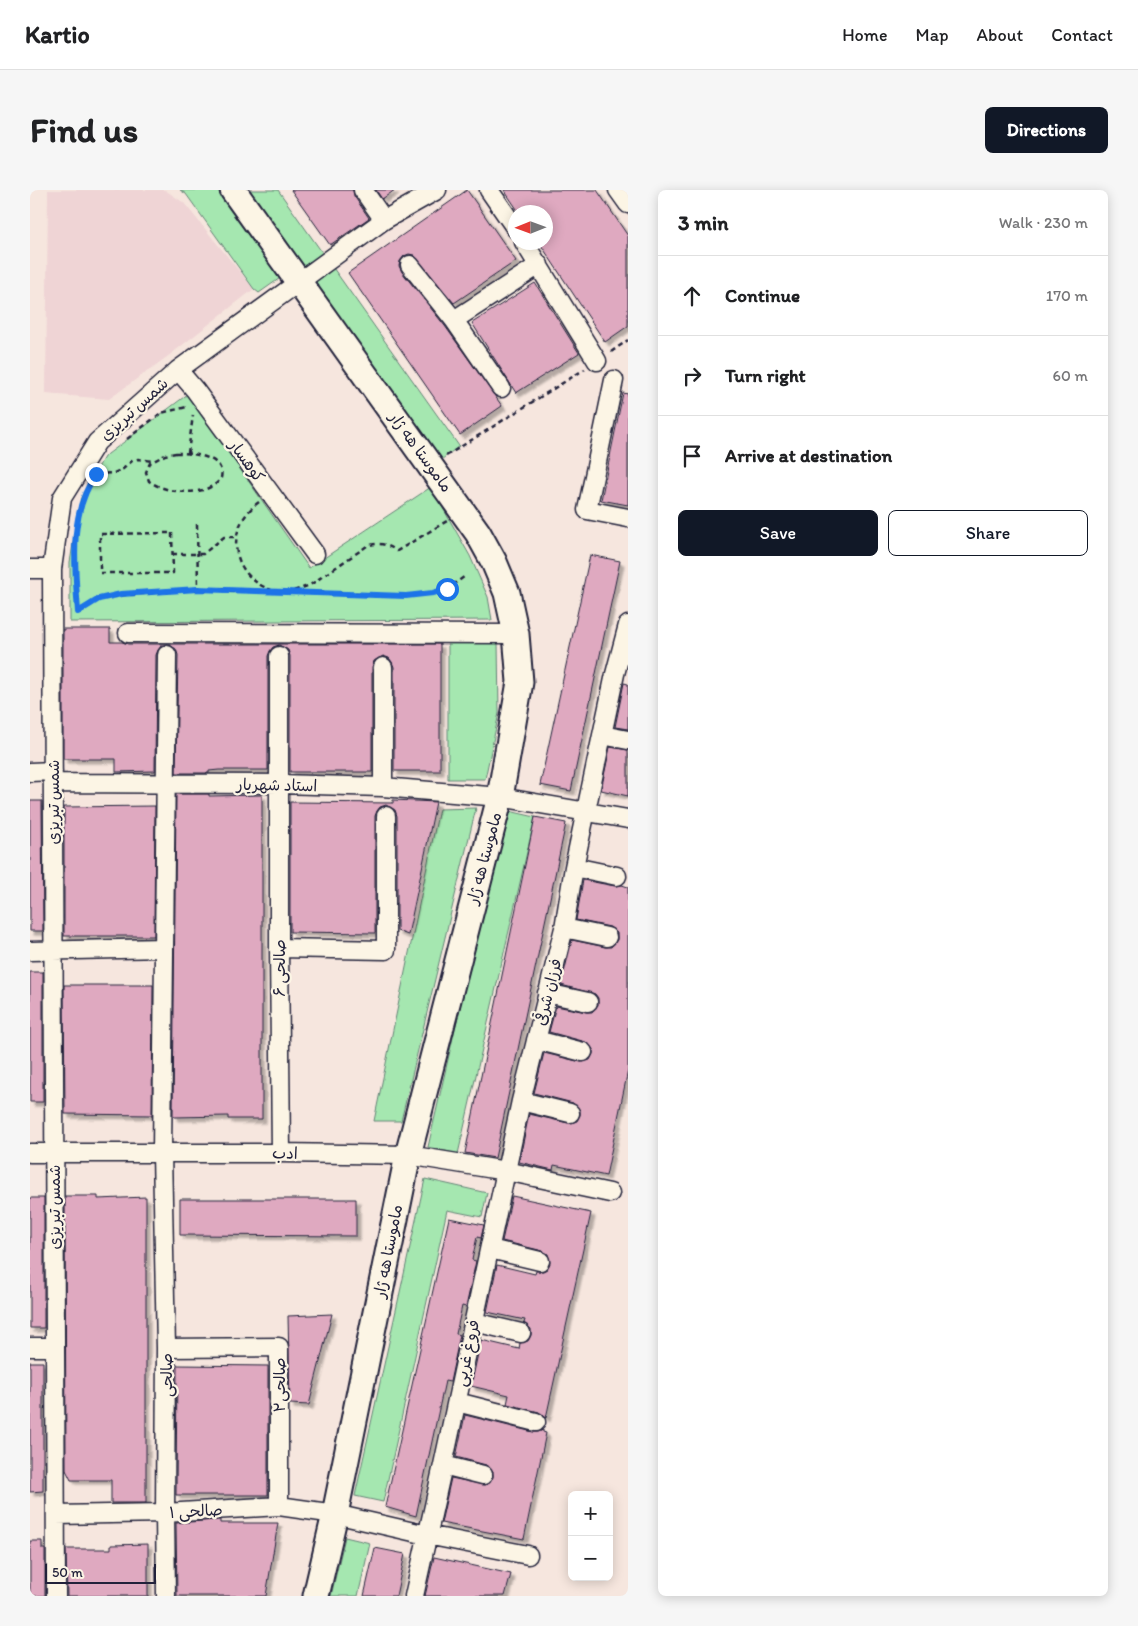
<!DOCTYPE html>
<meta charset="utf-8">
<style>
:root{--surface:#fff;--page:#f6f6f6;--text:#202124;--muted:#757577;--line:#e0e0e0;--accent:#111827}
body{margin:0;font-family:Itim,"Playpen Sans Arabic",sans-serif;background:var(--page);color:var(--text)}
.controls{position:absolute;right:15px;bottom:15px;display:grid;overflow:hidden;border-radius:8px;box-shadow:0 2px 12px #0003}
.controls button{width:45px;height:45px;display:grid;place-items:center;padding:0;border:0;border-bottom:1px solid var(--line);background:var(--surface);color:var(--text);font:25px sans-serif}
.compass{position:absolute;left:478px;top:15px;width:45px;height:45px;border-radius:50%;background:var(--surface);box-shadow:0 2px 12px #0003;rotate:269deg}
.scale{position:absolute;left:15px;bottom:12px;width:111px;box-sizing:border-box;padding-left:5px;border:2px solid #22223b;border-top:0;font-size:14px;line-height:18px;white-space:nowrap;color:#22223b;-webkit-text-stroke:4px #fcf5e5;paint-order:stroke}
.stop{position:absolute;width:15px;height:15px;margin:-11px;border:4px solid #1a73e8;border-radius:50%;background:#fff}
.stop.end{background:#1a73e8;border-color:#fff;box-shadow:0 1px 5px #0008}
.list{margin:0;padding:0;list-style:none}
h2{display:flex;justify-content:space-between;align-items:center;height:65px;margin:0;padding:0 20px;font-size:21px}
h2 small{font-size:16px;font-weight:400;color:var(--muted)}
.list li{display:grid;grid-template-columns:32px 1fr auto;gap:15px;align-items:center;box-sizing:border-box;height:80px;padding:0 20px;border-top:1px solid var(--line)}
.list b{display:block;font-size:19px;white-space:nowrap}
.list em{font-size:16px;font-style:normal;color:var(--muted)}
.actions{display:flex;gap:10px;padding:15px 20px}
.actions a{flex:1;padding:11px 0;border:1px solid var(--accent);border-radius:8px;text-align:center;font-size:18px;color:var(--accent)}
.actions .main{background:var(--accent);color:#fff}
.icon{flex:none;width:28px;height:28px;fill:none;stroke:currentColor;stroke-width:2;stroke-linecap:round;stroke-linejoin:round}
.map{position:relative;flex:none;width:598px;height:1406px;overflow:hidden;border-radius:8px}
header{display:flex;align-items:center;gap:30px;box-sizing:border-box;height:70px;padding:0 25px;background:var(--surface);border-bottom:1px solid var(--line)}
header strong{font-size:24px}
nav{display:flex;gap:28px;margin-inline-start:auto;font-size:18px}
.intro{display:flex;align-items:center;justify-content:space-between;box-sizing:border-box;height:120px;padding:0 30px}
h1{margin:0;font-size:35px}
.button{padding:12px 22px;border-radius:8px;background:var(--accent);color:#fff;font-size:18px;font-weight:700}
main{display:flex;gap:30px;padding:0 30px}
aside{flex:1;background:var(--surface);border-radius:8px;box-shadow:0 2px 12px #0003}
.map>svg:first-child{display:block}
.built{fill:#efd4d5}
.green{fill:#a5e7b0;stroke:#648476}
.building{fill:#dfa9c0;stroke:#22223b;filter:url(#shadow)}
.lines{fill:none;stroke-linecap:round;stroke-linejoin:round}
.minor-casing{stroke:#22223b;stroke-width:21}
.secondary-casing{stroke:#22223b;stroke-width:29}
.path{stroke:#22223b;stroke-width:2.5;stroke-dasharray:5 4;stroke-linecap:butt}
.minor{stroke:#fcf5e5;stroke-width:18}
.secondary{stroke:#fcf5e5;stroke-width:25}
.route{stroke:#1a73e8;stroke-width:6}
.labels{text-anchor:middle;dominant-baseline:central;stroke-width:4.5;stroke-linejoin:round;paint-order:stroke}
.street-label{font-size:16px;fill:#22223b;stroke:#fcf5e5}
</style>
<header>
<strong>Kartio</strong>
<nav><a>Home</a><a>Map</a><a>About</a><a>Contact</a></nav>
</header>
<div class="intro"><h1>Find us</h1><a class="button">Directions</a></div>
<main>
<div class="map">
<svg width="598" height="1406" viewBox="0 0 598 1406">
<defs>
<filter id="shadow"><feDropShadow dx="4" dy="4" stdDeviation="1" flood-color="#0004"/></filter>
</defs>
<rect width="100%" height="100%" fill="#f6e6de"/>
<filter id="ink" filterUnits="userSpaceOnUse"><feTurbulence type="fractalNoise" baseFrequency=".02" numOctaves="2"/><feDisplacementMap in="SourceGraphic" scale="10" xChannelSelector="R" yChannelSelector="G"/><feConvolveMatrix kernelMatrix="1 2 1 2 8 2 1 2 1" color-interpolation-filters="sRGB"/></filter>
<g filter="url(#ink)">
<path class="built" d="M18,0H135L154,13L224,99L141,164L79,209L16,204Z"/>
<path class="green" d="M150,0H190L213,28L253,86L229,103L224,99L156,4Z
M216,0H248L429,256L411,270Z
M158,204L279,378L401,297L440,366L458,407L462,430L40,432V372L51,308L74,267Z
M418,453H468L469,523L455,589H418Z
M446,618L371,931H344L409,619Z
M475,620L505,627L428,964L398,957Z
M395,989L457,1003L452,1027L417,1020L353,1312L325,1306Z
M315,1347L340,1353L328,1406H301Z"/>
<path class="building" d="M261,0H323L324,6L339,28L300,55Z
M346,0H365L352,9Z
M437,0L486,71L424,113L384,65L379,64L374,66L370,71L369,76L372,82L415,136L472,216L430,245L318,83Z
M474,0H567L598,46V136L575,152L509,52H516V22H489Z
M505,93L549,163L486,203L442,133Z
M593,203L598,204V315L571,310Z
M560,365L590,371L541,601L510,595Z
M33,439H80V452H92L98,454H410V581H364V477L362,472L359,468L353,466L344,471L342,477V582H260V466L258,460L249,455L243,457L240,461L238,466V580H189L179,581V583H146L148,465L146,459L138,454L131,456L128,460L126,465L125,581L86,582V569H33Z
M594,493L598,494V539L585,537Z
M580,557L598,560V606L571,600Z
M146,604H179V606L232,605V929H198V926L144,927L143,925Z
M363,610L406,612L378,745L367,741V626L365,620L356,615L350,617L347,621L345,626V743L260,742V612L363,613Z
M0,611H12V617L13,741H0Z
M125,616L124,746H34V617Z
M505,627L536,633L465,968L435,963Z
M553,690L585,696L592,695L598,697V880L576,986L524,975L523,980L489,972L499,924L538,933L547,931L550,925V920L543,913L504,903L514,863L551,872L560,870L563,864V859L556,852L519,842L526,816L556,822H562L568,815V808L565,804L531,795L542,750L575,757H581L587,750V743L580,737L546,730Z
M0,782H13V912H0Z
M34,795H123L122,925L35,924Z
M35,1006H68V1009L116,1007V1313H81V1290H41L36,1280Z
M482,1006L561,1023L516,1228L509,1222L477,1214L479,1205L441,1196L451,1150L489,1159L490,1153L498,1151L501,1145V1139L494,1133L495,1130L457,1122L467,1075L505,1084L506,1081H513L517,1079L520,1073L518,1064L513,1061L472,1051Z
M0,1008H14V1138H0Z
M150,1009H326V1046L150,1045Z
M419,1028L454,1035L451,1048L447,1047L442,1070L446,1071L436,1117L432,1116L426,1144L430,1145L420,1192L415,1191L386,1326L355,1317Z
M302,1124L279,1215L260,1214L258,1126Z
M0,1172H13V1301L0,1302Z
M147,1175L238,1176V1305H146Z
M435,1225L503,1242H508L513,1240V1242L516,1243L494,1349L411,1333L421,1288L455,1295L460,1293L463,1287V1282L456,1275L426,1267Z
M186,1330H190V1333H248L236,1406H147L146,1333Z
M0,1351H12V1359H15V1406H0Z
M118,1354V1406H37L36,1359H81V1355Z
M345,1358L375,1364L366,1406H334Z
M404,1367L481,1384L475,1406H395Z"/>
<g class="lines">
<g class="minor-casing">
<path id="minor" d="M333,0L354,30
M459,0L486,39
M588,0L598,14
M494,52L567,171
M380,75L424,130L471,198
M424,130L509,75
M148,180L165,200L285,364
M584,190L557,320L598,328
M0,379H22
M98,443L486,444
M249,466V758L251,963
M353,477V597
M572,545L598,550
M0,582L23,581
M23,593L250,594L353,597L470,607L598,629
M544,677L587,686
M534,738L577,747
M249,758L356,760V626
M0,761L134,758
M517,803L558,812
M506,850L553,862
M491,911L540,923
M0,963H251L378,965L476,981L580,1003
M460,1059L510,1071
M444,1132L491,1143
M0,1157H25
M136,1158L249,1157V1316
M427,1212L506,1232
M413,1275L453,1285
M26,1325L135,1323L249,1316L305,1324L397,1345L498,1365
M26,1406L22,379L32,308L67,252L148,180L354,30L407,0
M136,1406L135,1323L136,1158L132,963L137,465
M384,1406L413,1275L491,911L534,738L544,677L585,484L598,435"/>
</g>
<g class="secondary-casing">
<path id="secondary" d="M203,0L448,343L464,372L477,403L486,444L490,492L470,607L378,965L305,1324L286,1406"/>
</g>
<path class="path" d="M581,162L598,150
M97,249L131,223L157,217
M146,263C161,263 196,266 191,288C178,308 136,304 119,291L116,282L120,273L135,265Z
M158,263L163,225
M416,266L555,179
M66,284L84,283L93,279L102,271L108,269L122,271
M57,300C40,339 45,380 48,422L69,409L91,405L168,399L376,406L403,403L417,399L434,387
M229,312C194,338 200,385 241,400
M167,334L168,399
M142,343L143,383H70V344Z
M142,364H173L194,347H206
M264,401L280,395L337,356C349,352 357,354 367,361L417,331"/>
<use href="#minor" class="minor"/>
<use href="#secondary" class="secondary"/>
</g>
</g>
<g class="lines" filter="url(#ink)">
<path class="route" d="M66,284C38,324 45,376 48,422L69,409L91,404L168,399L376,406L403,403L417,399"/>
</g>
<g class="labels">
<g class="street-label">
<text transform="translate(104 219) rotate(-42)">شمس تبریزی</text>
<text transform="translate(391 262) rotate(54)">ماموستا هه ژار</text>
<text transform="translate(217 271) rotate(54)">کوهسار</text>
<text transform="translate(247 595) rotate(1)">استاد شهریار</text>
<text transform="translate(23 612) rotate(-90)">شمس تبریزی</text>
<text transform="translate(454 668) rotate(-75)">ماموستا هه ژار</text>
<text transform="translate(249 778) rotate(-90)">صالحی ۶</text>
<text transform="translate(518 802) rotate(-76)">فرزان شرقی</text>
<text transform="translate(255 963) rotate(1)">ادب</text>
<text transform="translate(24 1017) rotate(-90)">شمس تبریزی</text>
<text transform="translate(358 1061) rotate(-79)">ماموستا هه ژار</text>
<text transform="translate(437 1163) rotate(-78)">فروغ غربی</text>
<text transform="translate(136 1185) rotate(-90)">صالحی</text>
<text transform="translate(249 1195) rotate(-90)">صالحی۲</text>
<text transform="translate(166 1321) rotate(-3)">صالحی ۱</text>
</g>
</g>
</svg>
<div class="controls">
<button>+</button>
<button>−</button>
</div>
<svg class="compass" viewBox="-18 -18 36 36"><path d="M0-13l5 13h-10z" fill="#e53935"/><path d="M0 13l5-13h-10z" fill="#757577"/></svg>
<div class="scale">50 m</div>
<div class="stop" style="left:417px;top:399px"></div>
<div class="stop end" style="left:66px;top:284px"></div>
</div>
<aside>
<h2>3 min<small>Walk · 230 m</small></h2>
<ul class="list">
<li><svg class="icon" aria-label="ahead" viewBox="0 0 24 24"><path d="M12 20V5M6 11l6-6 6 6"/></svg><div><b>Continue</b></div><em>170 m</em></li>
<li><svg class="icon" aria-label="right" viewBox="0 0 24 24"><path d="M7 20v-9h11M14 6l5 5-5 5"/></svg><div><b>Turn right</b></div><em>60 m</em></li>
<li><svg class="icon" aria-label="arrive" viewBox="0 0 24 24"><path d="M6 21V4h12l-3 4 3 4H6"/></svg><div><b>Arrive at destination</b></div></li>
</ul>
<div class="actions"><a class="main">Save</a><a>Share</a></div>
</aside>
</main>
